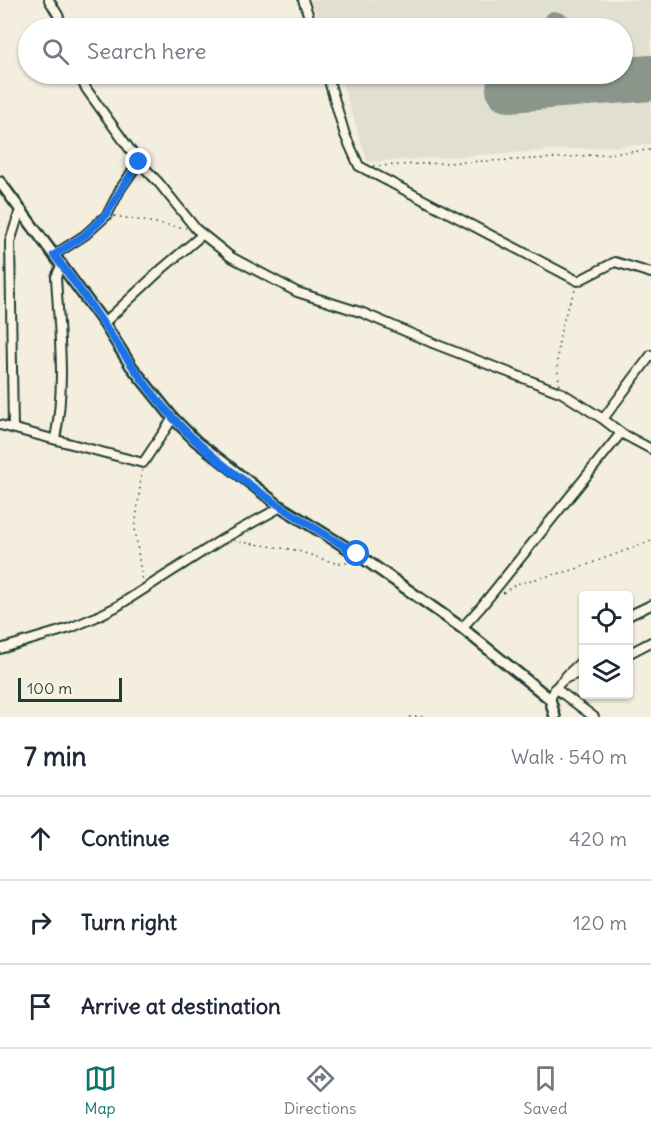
<!DOCTYPE html>
<meta charset="utf-8">
<style>
:root{--surface:#fff;--page:#f2f2f3;--text:#1f2937;--muted:#747a83;--line:#e0e1e3;--accent:#0f766e}
body{margin:0;font-family:Delius,sans-serif;background:var(--page);color:var(--text)}
.controls{position:absolute;right:18px;bottom:18px;display:grid;overflow:hidden;border-radius:6px;box-shadow:0 2px 4px #0004}
.controls button{width:54px;height:54px;display:grid;place-items:center;padding:0;border:0;border-bottom:2px solid var(--line);background:var(--surface);color:var(--text);font:30px sans-serif}
.scale{position:absolute;left:18px;bottom:15px;width:104px;box-sizing:border-box;padding-left:6px;border:3px solid #1f3d34;border-top:0;font-size:16px;line-height:21px;white-space:nowrap;color:#1f3d34;-webkit-text-stroke:4px #fcf5e5;paint-order:stroke}
.stop{position:absolute;width:18px;height:18px;margin:-14px;border:4px solid #1a73e8;border-radius:50%;background:#fff}
.stop.end{background:#1a73e8;border-color:#fff;box-shadow:0 2px 6px #0008}
.list{margin:0;padding:0;list-style:none}
h2{display:flex;justify-content:space-between;align-items:center;height:78px;margin:0;padding:0 24px;font-size:26px}
h2 small{font-size:20px;font-weight:400;color:var(--muted)}
.list li{display:grid;grid-template-columns:39px 1fr auto;gap:18px;align-items:center;box-sizing:border-box;height:84px;padding:0 24px;border-top:2px solid var(--line)}
.list b{display:block;font-size:22px;white-space:nowrap}
.list em{font-size:20px;font-style:normal;color:var(--muted)}
.icon{flex:none;width:33px;height:33px;fill:none;stroke:currentColor;stroke-width:2;stroke-linecap:round;stroke-linejoin:round}
.map{position:relative;flex:none;width:651px;height:717px;overflow:hidden}
.search{position:absolute;background:var(--surface);box-shadow:0 2px 4px #0004;left:18px;right:18px;top:18px;height:66px;display:flex;align-items:center;gap:15px;box-sizing:border-box;padding:0 21px;border-radius:33px;color:var(--muted);font-size:22px}
.sheet{height:330px;background:var(--surface)}
nav{display:flex;justify-content:space-around;align-items:center;box-sizing:border-box;height:84px;border-top:2px solid var(--line);background:var(--surface);font-size:16px;color:var(--muted)}
nav a{display:grid;justify-items:center;gap:3px}
nav .on{color:var(--accent)}
.map>svg:first-child{display:block}
.built{fill:#e1dfd0}
.lines{fill:none;stroke-linecap:round;stroke-linejoin:round}
.taxiway{stroke:#899689;stroke-width:18}
.runway{stroke:#899689;stroke-width:46}
.minor-casing{stroke:#1f3d34;stroke-width:12}
.major-casing{stroke:#1f3d34;stroke-width:14}
.path{stroke:#1f3d34;stroke-width:1.5;stroke-dasharray:1.5 4.5;stroke-linecap:butt}
.minor{stroke:#fcf5e5;stroke-width:8}
.major{stroke:#fcf5e5;stroke-width:9}
.route{stroke:#1a73e8;stroke-width:8}
</style>
<div class="map">
<svg width="651" height="717" viewBox="0 0 651 717">
<rect width="100%" height="100%" fill="#f3eede"/>
<filter id="ink" filterUnits="userSpaceOnUse"><feTurbulence type="fractalNoise" baseFrequency=".0167" numOctaves="2"/><feDisplacementMap in="SourceGraphic" scale="12" xChannelSelector="R" yChannelSelector="G"/><feConvolveMatrix kernelMatrix="1 2 1 2 8 2 1 2 1" color-interpolation-filters="sRGB"/></filter>
<g filter="url(#ink)">
<path class="built" d="M310,0H651V144L368,162L339,74H622V28H324Z"/>
<g class="lines">
<path class="taxiway" d="M554,20L562,23L568,28
M575,74L576,84"/>
<path class="runway" d="M509,89L651,78"/>
<g class="minor-casing">
<path id="minor" d="M49,0L58,15L63,28
M303,0L313,28
M78,74L87,90L139,162L159,183L196,229L231,257L297,292L363,313L435,344L562,393L603,419
M327,74L345,135L359,166L578,281L615,262L651,273
M54,255L85,235L107,215L121,188L139,162
M104,323L163,268L202,235
M0,425L143,463L173,418
M13,428L10,242L20,210
M621,433L603,419L651,355
M55,439C66,385 59,331 56,277L62,264
M628,616L651,605
M462,628L481,607L621,433L651,449
M0,649L70,628L96,617L116,607L221,540L281,507
M628,654L651,642
M566,676L584,659
M555,688L594,717
M550,699C559,680 564,677 584,672"/>
</g>
<g class="major-casing">
<path id="major" d="M0,182L104,323L131,366L173,418L196,441L281,507L357,554L462,628L550,699L555,717"/>
</g>
<path class="path" d="M373,166L558,158L651,150
M114,216L186,228
M560,385C552,354 563,315 576,288
M142,470L135,529L142,582
M234,541L295,550L335,563H347L351,560
M503,593L516,584L573,570L651,541
M409,717H423"/>
<use href="#minor" class="minor"/>
<use href="#major" class="major"/>
</g>
</g>
<g class="lines" filter="url(#ink)">
<path class="route" d="M139,162L122,188L106,215L85,235L54,255C96,308 128,367 173,418C224,474 293,515 357,554"/>
</g>
</svg>
<div class="controls">
<button><svg class="icon" aria-label="locate" viewBox="0 0 24 24"><circle cx="12" cy="12" r="6"/><path d="M12 2v4M12 18v4M2 12h4M18 12h4"/></svg></button>
<button><svg class="icon" aria-label="layers" viewBox="0 0 24 24"><path d="M12 4l9 5-9 5-9-5zM3 14l9 5 9-5"/></svg></button>
</div>
<div class="scale">100 m</div>
<div class="stop" style="left:357px;top:554px"></div>
<div class="stop end" style="left:139px;top:162px"></div>
<div class="search"><svg class="icon" aria-label="search" viewBox="0 0 24 24"><circle cx="10" cy="10" r="6"/><path d="M15 15l6 6"/></svg>Search here</div>
</div>
<section class="sheet">
<h2>7 min<small>Walk · 540 m</small></h2>
<ul class="list">
<li><svg class="icon" aria-label="ahead" viewBox="0 0 24 24"><path d="M12 20V5M6 11l6-6 6 6"/></svg><div><b>Continue</b></div><em>420 m</em></li>
<li><svg class="icon" aria-label="right" viewBox="0 0 24 24"><path d="M7 20v-9h11M14 6l5 5-5 5"/></svg><div><b>Turn right</b></div><em>120 m</em></li>
<li><svg class="icon" aria-label="arrive" viewBox="0 0 24 24"><path d="M6 21V4h12l-3 4 3 4H6"/></svg><div><b>Arrive at destination</b></div></li>
</ul>
</section>
<nav>
<a class="on"><svg class="icon" aria-label="map" viewBox="0 0 24 24"><path d="M3 6l6-2 6 2 6-2v14l-6 2-6-2-6 2zM9 4v14M15 6v14"/></svg>Map</a>
<a><svg class="icon" aria-label="directions" viewBox="0 0 24 24"><path d="M12 3l9 9-9 9-9-9zM9 14v-3h6M13 9l2 2-2 2"/></svg>Directions</a>
<a><svg class="icon" aria-label="saved" viewBox="0 0 24 24"><path d="M7 4h10v16l-5-4-5 4z"/></svg>Saved</a>
</nav>
